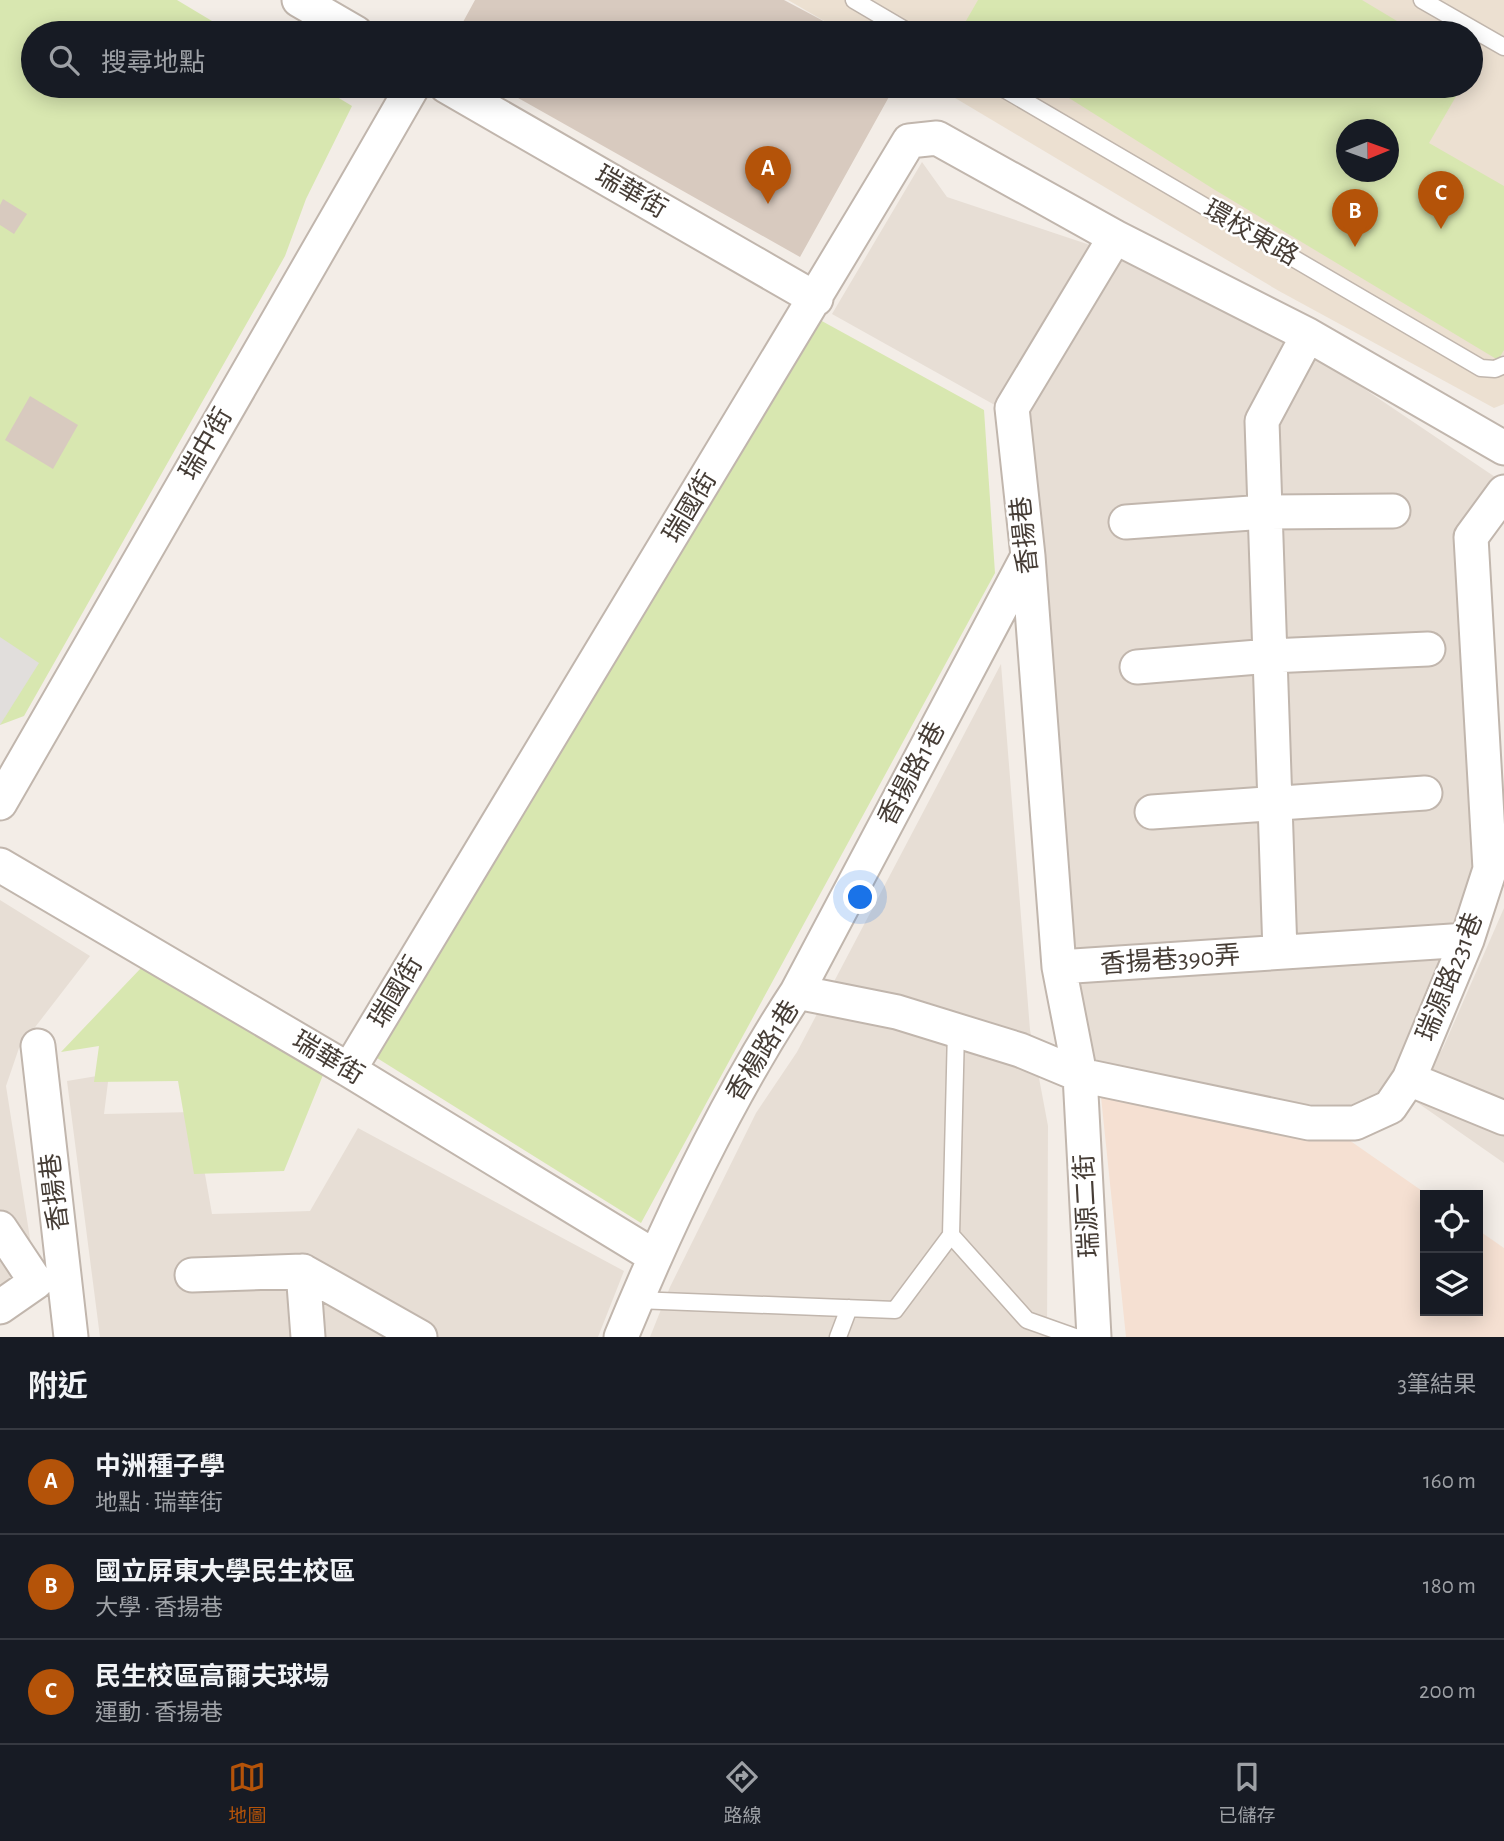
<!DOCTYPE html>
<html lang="zh-TW">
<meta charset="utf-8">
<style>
:root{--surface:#171b24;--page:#242831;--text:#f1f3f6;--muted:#9ea1a6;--line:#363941;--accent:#b45309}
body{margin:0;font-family:"Alegreya Sans","Noto Sans TC",sans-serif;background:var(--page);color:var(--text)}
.controls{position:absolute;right:21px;bottom:21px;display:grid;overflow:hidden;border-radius:0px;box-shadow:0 4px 18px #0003}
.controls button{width:63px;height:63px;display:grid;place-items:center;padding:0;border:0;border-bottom:2px solid var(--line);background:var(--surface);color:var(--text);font:35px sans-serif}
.compass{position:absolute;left:1336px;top:119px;width:63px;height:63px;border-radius:50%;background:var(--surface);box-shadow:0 4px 18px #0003;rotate:89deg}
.you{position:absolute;left:861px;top:898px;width:24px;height:24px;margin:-18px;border:5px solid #fff;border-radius:50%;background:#1a73e8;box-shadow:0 0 0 10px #1a73e833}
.badge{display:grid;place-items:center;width:46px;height:46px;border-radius:50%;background:var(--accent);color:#fff;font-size:23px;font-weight:700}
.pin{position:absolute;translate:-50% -58px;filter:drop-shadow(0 2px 4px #0008)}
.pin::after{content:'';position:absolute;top:37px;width:24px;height:21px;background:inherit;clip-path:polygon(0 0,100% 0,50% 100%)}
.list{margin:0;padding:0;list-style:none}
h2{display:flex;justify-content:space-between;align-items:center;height:91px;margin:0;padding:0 28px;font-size:30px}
h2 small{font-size:23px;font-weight:400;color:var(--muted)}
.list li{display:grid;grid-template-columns:46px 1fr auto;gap:21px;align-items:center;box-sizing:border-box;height:105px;padding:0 28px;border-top:2px solid var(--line)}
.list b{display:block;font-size:26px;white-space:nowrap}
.list p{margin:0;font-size:23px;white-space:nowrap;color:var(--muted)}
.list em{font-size:23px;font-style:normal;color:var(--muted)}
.icon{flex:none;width:38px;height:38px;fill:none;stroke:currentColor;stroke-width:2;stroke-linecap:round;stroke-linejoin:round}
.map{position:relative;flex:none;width:1504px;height:1337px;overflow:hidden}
.search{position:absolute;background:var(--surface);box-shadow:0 4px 18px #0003;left:21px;right:21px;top:21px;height:77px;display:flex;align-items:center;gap:18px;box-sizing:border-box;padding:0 24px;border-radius:38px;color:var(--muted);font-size:26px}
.sheet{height:406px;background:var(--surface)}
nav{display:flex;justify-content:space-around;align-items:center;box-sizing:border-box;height:98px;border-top:2px solid var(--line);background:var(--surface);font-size:19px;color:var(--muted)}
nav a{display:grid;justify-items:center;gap:4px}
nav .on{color:var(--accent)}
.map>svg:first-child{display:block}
.residential{fill:#e7ded5}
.commercial{fill:#f5e0d2}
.education{fill:#ece0d1;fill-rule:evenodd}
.green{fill:#d8e7b0;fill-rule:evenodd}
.parking{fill:#e1dedc}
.building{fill:#d8cabf}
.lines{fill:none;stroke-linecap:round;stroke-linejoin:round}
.lane-casing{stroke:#c1b6ad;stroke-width:19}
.street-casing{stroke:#c1b6ad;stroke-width:37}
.lane{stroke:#fff;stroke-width:16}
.street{stroke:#fff;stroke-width:33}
.labels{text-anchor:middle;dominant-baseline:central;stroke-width:5;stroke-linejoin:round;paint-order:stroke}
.street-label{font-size:26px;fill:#463d36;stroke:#fff}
</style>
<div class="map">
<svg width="1504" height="1337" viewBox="0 0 1504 1337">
<rect width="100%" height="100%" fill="#f3ede7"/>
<path class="residential" d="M922,162L947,197L1120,255L1305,349L1504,483L1465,532L1483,872L1401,1063L1383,1090L1350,1105L1305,1104L1086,1059L1066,955L1020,419L832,314Z
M1001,664L1030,1030L1048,1126L1047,1337H650L670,1287L756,1113L797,1052Z
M0,900L90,956L19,1048L6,1086L34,1264L0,1318Z
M1504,908V1163L1395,1087L1426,1073L1443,1048Z
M109,1074L104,1114L194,1112L212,1214L310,1211L358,1128L624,1271L598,1337H100L67,1081Z"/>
<path class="commercial" d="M1101,1097L1307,1140H1349L1428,1195H1425V1311H1478V1230L1504,1248V1337H1126Z"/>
<path class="education" d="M788,0H1504V404L1494,408L1279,291L935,86H1471V33H845ZM1346,130H1388V172H1346Z"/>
<path class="green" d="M0,0H177L232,33H33V86H319L352,106L306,199L285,256L24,716L0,725Z
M978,0H1362L1417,33H959Z
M1050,86H1462L1429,143L1504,186V350L1498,360L1215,190ZM1346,130H1388V172H1346Z
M820,320L984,410L995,573L641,1223L377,1058Z
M141,968L323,1075L284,1171L194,1174L178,1081L94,1082L99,1046L61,1052Z"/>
<path class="parking" d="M0,637L39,663L0,725Z"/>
<path class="building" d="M475,0H784L846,33H457Z
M497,86H895L800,257Z
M3,199L27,214L14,234L0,225V205Z
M30,396L78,425L53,469L5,440Z"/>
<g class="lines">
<g class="lane-casing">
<path id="lane" d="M854,0L910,33
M1422,0L1504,47
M999,86L1481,368L1495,369L1504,365
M951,1235L1027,1320L1075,1337
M636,1300L895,1310L951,1235L956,1030
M838,1337L849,1308"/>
</g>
<g class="street-casing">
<path id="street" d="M299,0L356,33
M446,86L816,299
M1126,522L1265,512L1393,511
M1137,667L1270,656L1428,649
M0,803L413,86
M1152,812L1425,793
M0,865L349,1070L654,1256
M1280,952L1262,421L1308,335
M1059,967L1467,940
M797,992L1028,556
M38,1046L71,1337
M349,1070L909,141L937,138L1115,237
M1409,1079L1504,1118
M0,1228L36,1282L0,1307
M303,1271L308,1337
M192,1275L303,1271L420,1337
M621,1337C670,1218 726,1100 797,992L897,1012L1020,1050L1080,1075L1309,1123H1355L1390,1107L1409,1079L1467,940L1490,869L1471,537L1504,492
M1094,1337L1080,1075L1059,967L1028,556L1012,408L1115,237L1308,335L1504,448"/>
</g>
<use href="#lane" class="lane"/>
<use href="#street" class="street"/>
</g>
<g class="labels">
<g class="street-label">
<text transform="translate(631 192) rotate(30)">瑞華街</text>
<text transform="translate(1251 233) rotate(30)">環校東路</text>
<text transform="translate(206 444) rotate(-60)">瑞中街</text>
<text transform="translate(690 507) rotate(-59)">瑞國街</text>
<text transform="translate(1025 535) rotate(-96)">香揚巷</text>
<text transform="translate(912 774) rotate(-62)">香揚路1巷</text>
<text transform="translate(1170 960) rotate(-4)">香揚巷390弄</text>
<text transform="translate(1450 977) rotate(-68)">瑞源路231巷</text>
<text transform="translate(396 992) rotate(-59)">瑞國街</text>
<text transform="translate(763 1051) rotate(-58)">香楊路1巷</text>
<text transform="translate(328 1058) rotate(31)">瑞華街</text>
<text transform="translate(55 1192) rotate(-97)">香揚巷</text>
<text transform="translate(1087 1206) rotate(-93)">瑞源二街</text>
</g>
</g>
</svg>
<div class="controls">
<button><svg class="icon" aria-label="locate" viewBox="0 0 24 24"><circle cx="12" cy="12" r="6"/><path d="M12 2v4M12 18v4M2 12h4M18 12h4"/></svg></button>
<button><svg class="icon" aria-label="layers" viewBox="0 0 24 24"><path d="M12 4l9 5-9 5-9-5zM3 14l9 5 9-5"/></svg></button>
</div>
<svg class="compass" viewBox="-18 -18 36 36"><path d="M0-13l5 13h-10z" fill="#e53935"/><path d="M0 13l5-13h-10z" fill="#9ea1a6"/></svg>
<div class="you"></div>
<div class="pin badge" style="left:768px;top:204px">A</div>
<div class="pin badge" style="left:1355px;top:247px">B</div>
<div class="pin badge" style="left:1441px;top:229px">C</div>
<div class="search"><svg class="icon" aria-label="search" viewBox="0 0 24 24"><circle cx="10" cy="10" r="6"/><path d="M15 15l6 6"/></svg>搜尋地點</div>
</div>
<section class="sheet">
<h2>附近<small>3筆結果</small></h2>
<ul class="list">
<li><span class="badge">A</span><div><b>中洲種子學</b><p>地點 · 瑞華街</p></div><em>160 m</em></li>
<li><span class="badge">B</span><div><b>國立屏東大學民生校區</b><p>大學 · 香揚巷</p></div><em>180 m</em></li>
<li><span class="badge">C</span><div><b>民生校區高爾夫球場</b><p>運動 · 香揚巷</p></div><em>200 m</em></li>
</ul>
</section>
<nav>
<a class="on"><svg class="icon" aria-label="map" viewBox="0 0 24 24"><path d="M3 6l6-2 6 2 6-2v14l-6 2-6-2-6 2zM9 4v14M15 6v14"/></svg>地圖</a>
<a><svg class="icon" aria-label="directions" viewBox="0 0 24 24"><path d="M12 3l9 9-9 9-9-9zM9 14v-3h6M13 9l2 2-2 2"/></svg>路線</a>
<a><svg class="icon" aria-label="saved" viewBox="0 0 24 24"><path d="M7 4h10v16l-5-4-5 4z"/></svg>已儲存</a>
</nav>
